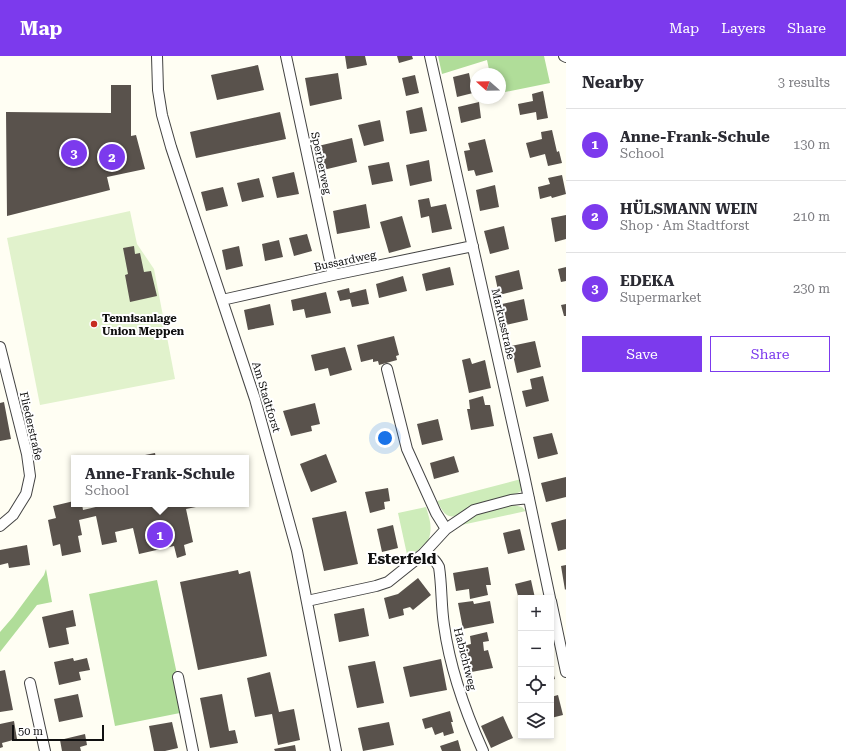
<!DOCTYPE html>
<meta charset="utf-8">
<style>
:root{--surface:#fff;--page:#f2f2f3;--text:#2b2b33;--muted:#7c7c81;--line:#e1e1e2;--accent:#7c3aed}
body{margin:0;font-family:"Roboto Serif",serif;background:var(--page);color:var(--text)}
.controls{position:absolute;right:12px;bottom:12px;display:grid;overflow:hidden;border-radius:0px;box-shadow:0 2px 6px #0003}
.controls button{width:36px;height:36px;display:grid;place-items:center;padding:0;border:0;border-bottom:1px solid var(--line);background:var(--surface);color:var(--text);font:20px sans-serif}
.compass{position:absolute;left:470px;top:12px;width:36px;height:36px;border-radius:50%;background:var(--surface);box-shadow:0 2px 6px #0003;rotate:290deg}
.scale{position:absolute;left:12px;bottom:10px;width:92px;box-sizing:border-box;padding-left:4px;border:2px solid #101010;border-top:0;font-size:11px;line-height:14px;white-space:nowrap;color:#101010;-webkit-text-stroke:3px #fff;paint-order:stroke}
.you{position:absolute;left:385px;top:382px;width:14px;height:14px;margin:-10px;border:3px solid #fff;border-radius:50%;background:#1a73e8;box-shadow:0 0 0 6px #1a73e833}
.badge{display:grid;place-items:center;width:26px;height:26px;border-radius:50%;background:var(--accent);color:#fff;font-size:13px;font-weight:700}
.pin{position:absolute;translate:-50% -50%;border:2px solid #fff;box-shadow:0 1px 4px #0006}
.popup{position:absolute;left:71px;top:399px;width:178px;height:52px;box-sizing:border-box;display:grid;place-content:center;border-radius:0px;background:var(--surface);filter:drop-shadow(0 1px 3px #0005);font-size:13px;white-space:nowrap;color:var(--muted)}
.popup b{font-size:15px;color:var(--text)}
.popup::after{content:'';position:absolute;left:50%;top:100%;margin-left:-8px;border:8px solid transparent;border-top-color:var(--surface)}
.list{margin:0;padding:0;list-style:none}
h2{display:flex;justify-content:space-between;align-items:center;height:52px;margin:0;padding:0 16px;font-size:17px}
h2 small{font-size:13px;font-weight:400;color:var(--muted)}
.list li{display:grid;grid-template-columns:26px 1fr auto;gap:12px;align-items:center;box-sizing:border-box;height:72px;padding:0 16px;border-top:1px solid var(--line)}
.list b{display:block;font-size:15px;white-space:nowrap}
.list p{margin:0;font-size:13px;white-space:nowrap;color:var(--muted)}
.list em{font-size:13px;font-style:normal;color:var(--muted)}
.actions{display:flex;gap:8px;padding:12px 16px}
.actions a{flex:1;padding:9px 0;border:1px solid var(--accent);border-radius:0px;text-align:center;font-size:14px;color:var(--accent)}
.actions .main{background:var(--accent);color:#fff}
.icon{flex:none;width:22px;height:22px;fill:none;stroke:currentColor;stroke-width:2;stroke-linecap:round;stroke-linejoin:round}
.map{position:relative;flex:none;width:566px;height:695px;overflow:hidden}
header{display:flex;align-items:center;gap:24px;box-sizing:border-box;height:56px;padding:0 20px;background:var(--accent);color:#fff}
header strong{font-size:19px}
nav{display:flex;gap:22px;margin-inline-start:auto;font-size:14px}
main{display:flex}
aside{flex:1;background:var(--surface)}
.map>svg:first-child{display:block}
.green{fill:#ceecba}
.forest{fill:#b0dd99}
.pitch{fill:#e1f2cc}
.building{fill:#59524c}
.lines{fill:none;stroke-linecap:round;stroke-linejoin:round}
.minor-casing{stroke:#434343;stroke-width:12}
.minor{stroke:#fff;stroke-width:10}
.poi-dot{fill:#c62c22;stroke:#fff;stroke-width:1.5}
.labels{text-anchor:middle;dominant-baseline:central;stroke-width:4;stroke-linejoin:round;paint-order:stroke}
.street-label{font-size:11px;fill:#101010;stroke:#fff}
.poi-label{font-size:11px;font-weight:bold;fill:#101010;stroke:#fff;text-anchor:start}
.district-label{font-size:15px;font-weight:bold;fill:#101010;stroke:#fff}
</style>
<header>
<strong>Map</strong>
<nav><a>Map</a><a>Layers</a><a>Share</a></nav>
</header>
<main>
<div class="map">
<svg width="566" height="695" viewBox="0 0 566 695">
<rect width="100%" height="100%" fill="#fffef3"/>
<path class="green" d="M521,423C522,427 524,431 521,435C519,438 484,446 477,448C469,451 457,463 449,460C443,458 440,450 437,445Z
M513,449L522,451L526,455L457,470L472,459Z
M426,451C430,464 433,472 428,485L408,503L398,457Z"/>
<path class="forest" d="M438,0H544L550,27L500,37V18H490L487,4L442,18Z
M46,513L52,546L37,549L0,596V576L13,561L44,519Z
M157,524L185,656L115,670L89,538Z"/>
<path class="pitch" d="M130,155L137,188L154,213L175,323L40,349L7,182Z"/>
<path class="building" d="M345,0H365L367,9L347,13Z
M397,0H412L413,3L399,7Z
M258,9L264,34L217,44L211,19Z
M338,17L342,43L310,50L305,22Z
M469,17L473,37L457,41L453,21Z
M415,19L419,37L406,40L402,22Z
M111,29H131V80L136,79L145,113L107,121L110,134L7,160L6,56L111,57Z
M543,35L548,62L537,64L536,56L520,59L518,48L533,45L532,38Z
M479,46L481,62L461,67L458,51Z
M422,51L427,75L410,78L406,55Z
M280,56L286,83L196,102L190,76Z
M380,64L384,85L364,90L358,69Z
M552,74L557,96L559,95L562,107L548,110L545,98L530,102L526,87L542,83L541,76Z
M352,82L357,106L323,114L318,90Z
M485,83L493,116L476,120L474,114L468,115L464,95L470,94L468,87Z
M429,104L432,125L410,130L406,109Z
M389,106L393,125L372,129L368,110Z
M294,116L299,138L277,142L272,121Z
M562,119L566,138L552,142L551,140L540,143L538,131L550,128L548,122Z
M259,122L264,141L242,146L237,127Z
M495,129L499,151L480,155L476,134Z
M223,131L228,150L206,155L201,136Z
M429,142L431,151L446,148L452,173L432,177L429,160L421,162L418,144Z
M366,148L370,172L337,178L333,155Z
M566,159V183L555,186L551,162Z
M402,160L411,191L389,197L380,166Z
M504,170L509,193L490,198L484,175Z
M307,178L312,195L294,200L289,182Z
M279,184L283,201L265,205L262,188Z
M134,190L135,198L140,197L144,216L151,215L157,240L130,246L125,219L128,218L123,192Z
M239,190L243,210L226,214L222,194Z
M450,211L454,229L426,235L422,218Z
M566,211V225L561,226L558,213Z
M519,214L523,233L499,239L495,220Z
M403,220L407,235L379,242L376,228Z
M349,232L350,237L366,233L369,248L352,251L350,243L340,245L337,235Z
M326,236L331,257L306,262L304,253L293,255L291,244Z
M524,243L528,264L506,269L502,248Z
M270,248L274,269L248,274L244,254Z
M566,248V260H564L561,249Z
M394,280L399,299L396,300L397,304L379,309L378,305L373,306V303L361,306L357,289Z
M535,285L541,311L517,317L511,290Z
M345,291L352,314L330,320L328,312L315,315L311,299Z
M470,302L472,308L485,304L491,332L469,337L462,304Z
M543,320L549,345L526,351L522,335L532,333L530,323Z
M483,340L485,349H490L494,370L471,374L467,353H470L469,344Z
M4,346L11,383L0,385V347Z
M315,347L320,368L311,370L312,375L291,380L283,355Z
M438,363L443,384L422,389L417,368Z
M552,377L558,398L538,403L533,381Z
M155,397L156,402H135V401Z
M326,398L337,426L311,436L300,408Z
M454,400L459,416L434,423L430,407Z
M566,421V441L546,446L541,427Z
M388,432L390,445L384,446L385,453L370,457L365,436Z
M74,445V448H82L83,454L100,450V448H195L196,451L186,453L193,486L184,489L186,499L177,502L174,490L139,498L133,472L115,476L117,486L102,489L96,460L79,464L82,479L78,480L81,496L62,500L60,488L53,490L48,464L56,462L53,450Z
M346,455L358,508L324,515L312,462Z
M566,463V493L558,495L551,467Z
M393,469L398,492L382,496L377,473Z
M520,473L525,494L508,498L503,477Z
M27,489L30,509L9,512L8,507L0,509V494Z
M566,509V533L565,534L561,510Z
M488,511L491,529H486L488,539L470,543L469,533L456,535L453,517Z
M238,514L239,518L250,515L267,600L198,614L180,526Z
M418,522L431,539L413,554L410,551L403,553L404,559L389,563L384,542L398,538Z
M531,524L535,542H521V548H520L515,528Z
M473,545L474,548L490,545L494,567L463,573L458,547Z
M364,552L369,580L339,586L334,558Z
M73,554L76,570L66,572L69,588L49,592L42,561Z
M487,576L489,585L483,586L484,595L488,594L493,612L466,617L459,591L471,588L470,580Z
M73,602L74,605L87,602L90,614L79,616L81,624L59,629L54,606Z
M441,603L447,634L410,641L403,611Z
M375,605L384,647L357,652L348,610Z
M551,609L555,623L551,624Z
M5,614L13,654L0,656V615Z
M270,616L279,656L294,653L300,684L278,689L272,658L255,661L247,622Z
M78,638L83,661L59,666L54,643Z
M222,638L229,675L235,674L238,687L210,692L200,642Z
M558,639L563,659L551,662V641Z
M450,655L453,666H451L454,677L444,680L443,676L435,679L432,671L425,673L422,663Z
M503,660L513,682L491,692L481,670Z
M14,665L17,683L2,687L3,691L0,692V668Z
M172,666L178,692L165,695H154L149,670Z
M389,666L394,689L363,695L358,672Z
M85,678L87,689L80,691L81,695H62L60,684Z
M458,684L461,695H442L440,690Z
M295,689L296,695H275L274,693Z"/>
<g class="lines">
<g class="minor-casing">
<path id="minor" d="M157,0L158,34L162,59L171,91L255,343L297,495L336,695
M286,0L333,219
M430,0L524,419L550,542
M564,0L566,1
M222,244L333,219L473,190
M0,291L27,398L30,420L26,438L13,459L0,470
M387,313L407,393L436,457L446,473
M423,498C431,501 435,503 439,511C442,530 441,550 444,569C450,613 465,655 483,695
M307,545L376,530L388,526L423,498L446,473L474,454L511,444L529,442
M551,545L566,616
M178,621L193,695
M30,627L45,695"/>
</g>
<use href="#minor" class="minor"/>
</g>
<circle class="poi-dot" cx="94" cy="268" r="4"/>
<g class="labels">
<g class="street-label">
<text transform="translate(321 107) rotate(78)">Sperberweg</text>
<text transform="translate(345 205) rotate(-12)">Bussardweg</text>
<text transform="translate(503 268) rotate(77)">Markusstraße</text>
<text transform="translate(266 341) rotate(73)">Am Stadtforst</text>
<text transform="translate(31 370) rotate(77)">Fliederstraße</text>
<text transform="translate(465 603) rotate(76)">Habichtweg</text>
</g>
<g class="poi-label">
<text x="102" y="262">Tennisanlage<tspan x="102" dy="13">Union Meppen</tspan></text>
</g>
<g class="district-label">
<text x="402" y="503">Esterfeld</text>
</g>
</g>
</svg>
<div class="controls">
<button>+</button>
<button>−</button>
<button><svg class="icon" aria-label="locate" viewBox="0 0 24 24"><circle cx="12" cy="12" r="6"/><path d="M12 2v4M12 18v4M2 12h4M18 12h4"/></svg></button>
<button><svg class="icon" aria-label="layers" viewBox="0 0 24 24"><path d="M12 4l9 5-9 5-9-5zM3 14l9 5 9-5"/></svg></button>
</div>
<svg class="compass" viewBox="-18 -18 36 36"><path d="M0-13l5 13h-10z" fill="#e53935"/><path d="M0 13l5-13h-10z" fill="#7c7c81"/></svg>
<div class="scale">50 m</div>
<div class="you"></div>
<div class="pin badge" style="left:160px;top:479px">1</div>
<div class="popup"><b>Anne-Frank-Schule</b>School</div>
<div class="pin badge" style="left:112px;top:101px">2</div>
<div class="pin badge" style="left:74px;top:97px">3</div>
</div>
<aside>
<h2>Nearby<small>3 results</small></h2>
<ul class="list">
<li><span class="badge">1</span><div><b>Anne-Frank-Schule</b><p>School</p></div><em>130 m</em></li>
<li><span class="badge">2</span><div><b>HÜLSMANN WEIN</b><p>Shop · Am Stadtforst</p></div><em>210 m</em></li>
<li><span class="badge">3</span><div><b>EDEKA</b><p>Supermarket</p></div><em>230 m</em></li>
</ul>
<div class="actions"><a class="main">Save</a><a>Share</a></div>
</aside>
</main>
